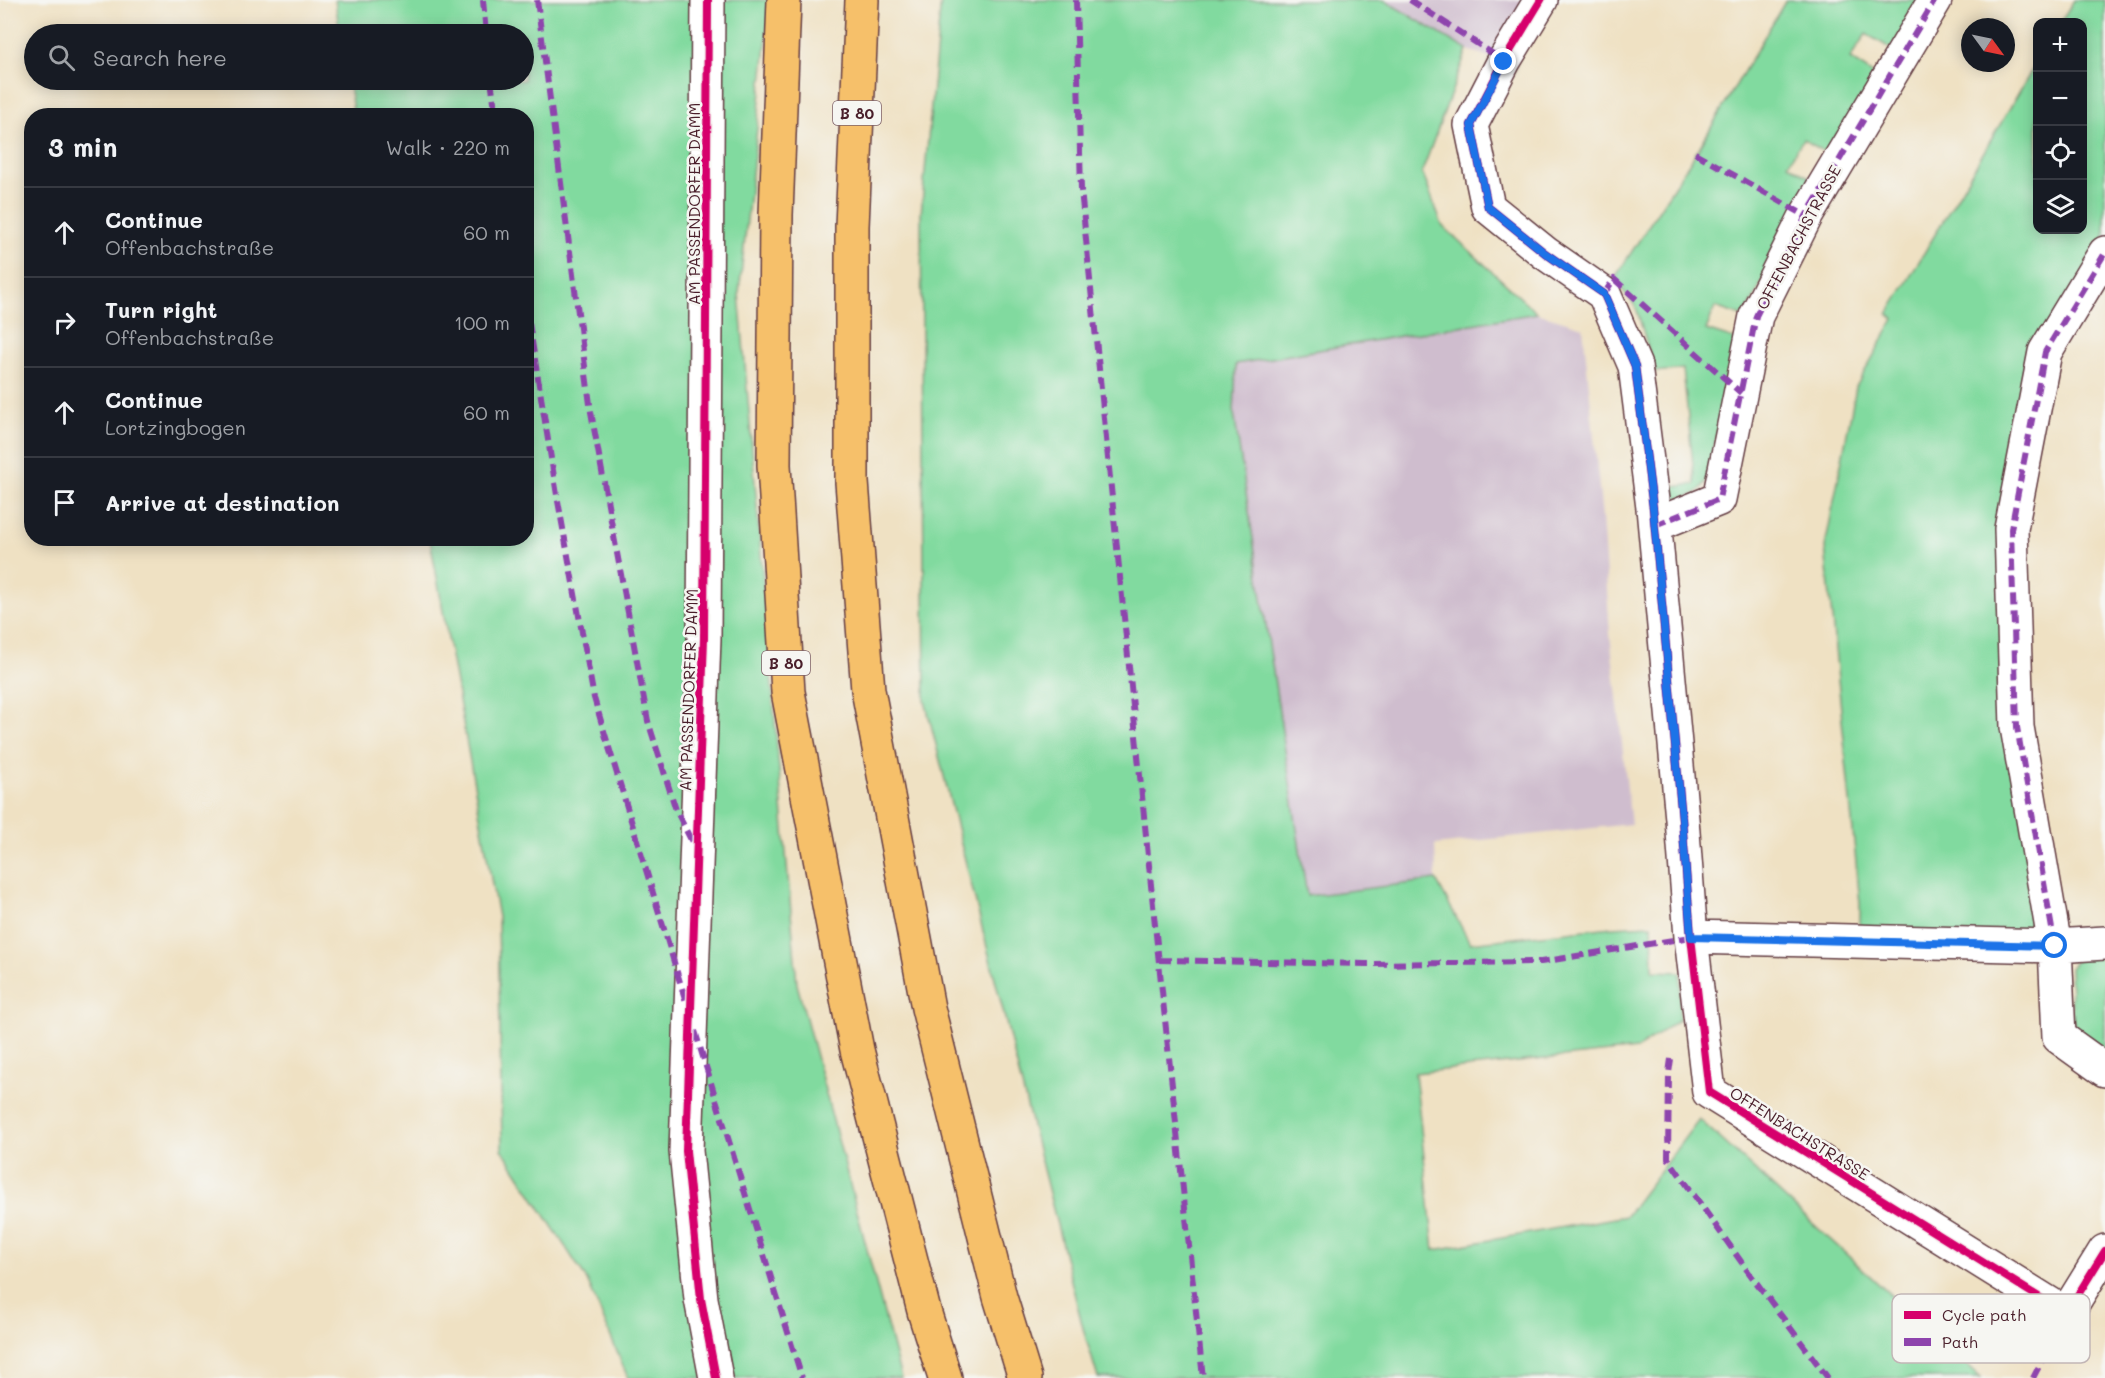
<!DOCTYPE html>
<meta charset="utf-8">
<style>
:root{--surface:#171b24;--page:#20242c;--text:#f1f3f6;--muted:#9ea1a6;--line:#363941}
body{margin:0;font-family:Mali,sans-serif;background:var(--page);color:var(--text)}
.controls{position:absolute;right:18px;top:18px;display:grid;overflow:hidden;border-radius:12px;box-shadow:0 3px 15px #0003}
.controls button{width:54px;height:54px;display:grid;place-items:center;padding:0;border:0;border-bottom:2px solid var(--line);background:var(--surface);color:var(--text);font:30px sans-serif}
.compass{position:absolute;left:1961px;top:18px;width:54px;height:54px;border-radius:50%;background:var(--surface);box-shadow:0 3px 15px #0003;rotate:123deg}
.stop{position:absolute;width:18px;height:18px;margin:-14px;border:4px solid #1a73e8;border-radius:50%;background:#fff}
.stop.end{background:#1a73e8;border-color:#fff;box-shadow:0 2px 6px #0008}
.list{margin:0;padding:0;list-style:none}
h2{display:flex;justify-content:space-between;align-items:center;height:78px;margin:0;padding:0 24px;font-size:26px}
h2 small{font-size:20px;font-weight:400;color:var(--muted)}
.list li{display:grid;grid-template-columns:39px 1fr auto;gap:18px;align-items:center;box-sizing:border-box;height:90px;padding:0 24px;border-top:2px solid var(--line)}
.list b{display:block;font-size:22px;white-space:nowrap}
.list p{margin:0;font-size:20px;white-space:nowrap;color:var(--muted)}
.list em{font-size:20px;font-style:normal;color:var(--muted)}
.icon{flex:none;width:33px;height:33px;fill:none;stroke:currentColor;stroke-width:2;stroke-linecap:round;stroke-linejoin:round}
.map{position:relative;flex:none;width:2105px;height:1378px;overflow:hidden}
.search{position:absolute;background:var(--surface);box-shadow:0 3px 15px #0003;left:24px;top:24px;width:510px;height:66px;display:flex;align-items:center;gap:15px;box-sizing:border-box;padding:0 21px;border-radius:33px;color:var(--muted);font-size:22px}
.panel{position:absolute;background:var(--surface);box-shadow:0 3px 15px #0003;left:24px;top:108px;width:510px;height:438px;border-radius:24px}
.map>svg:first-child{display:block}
.industrial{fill:#cfbdce}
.green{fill:#81da9f;stroke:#667c65;stroke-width:1.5}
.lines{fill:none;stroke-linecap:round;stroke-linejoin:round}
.minor-casing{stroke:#633c42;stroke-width:36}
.highway-casing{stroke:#633c42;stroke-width:36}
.minor{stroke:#fff;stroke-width:33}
.highway{stroke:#f6c06b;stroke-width:33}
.quiet{stroke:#8e44ad;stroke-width:6;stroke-dasharray:12 6;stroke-linecap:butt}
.cycleway-casing{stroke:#f6f6f2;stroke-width:11}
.cycleway{stroke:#d6006c;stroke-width:8}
.route{stroke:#1a73e8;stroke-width:8}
.labels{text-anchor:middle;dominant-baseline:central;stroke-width:5;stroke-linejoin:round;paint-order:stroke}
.shield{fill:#f6f6f2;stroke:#7e6067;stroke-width:1.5}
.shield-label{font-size:15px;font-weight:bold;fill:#4a1f2b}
.street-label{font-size:16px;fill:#4a1f2b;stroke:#f6f6f2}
.key{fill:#f6f6f2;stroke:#c2b6b6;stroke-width:1.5}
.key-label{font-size:16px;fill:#4a1f2b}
</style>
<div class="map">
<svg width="2105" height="1378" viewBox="0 0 2105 1378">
<rect width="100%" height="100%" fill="#f6f6f2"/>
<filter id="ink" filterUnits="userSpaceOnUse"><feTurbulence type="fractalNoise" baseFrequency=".0167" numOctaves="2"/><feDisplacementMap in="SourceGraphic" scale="12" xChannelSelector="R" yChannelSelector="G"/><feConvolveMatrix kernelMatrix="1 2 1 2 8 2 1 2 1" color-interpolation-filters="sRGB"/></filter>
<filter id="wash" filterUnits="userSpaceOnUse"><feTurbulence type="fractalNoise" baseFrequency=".008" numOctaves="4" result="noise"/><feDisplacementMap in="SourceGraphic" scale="24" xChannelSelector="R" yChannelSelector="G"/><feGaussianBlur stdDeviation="1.35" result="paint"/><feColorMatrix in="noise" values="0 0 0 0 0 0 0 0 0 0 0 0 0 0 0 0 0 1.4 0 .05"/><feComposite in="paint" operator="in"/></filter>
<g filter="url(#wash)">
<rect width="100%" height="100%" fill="#efe1c3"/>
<path class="industrial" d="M1384,0H1541L1504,61L1467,50Z
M1537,313L1583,327L1602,517L1610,634L1631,824L1435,845L1436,880L1307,896L1234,413L1236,363Z"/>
<path class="green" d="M335,0H771L739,293L797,984L901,1378H628L587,1280L502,1149L498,917L430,539L526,538V116L354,115L348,80H524V34H340Z
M941,0H1384L1467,50L1422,172L1442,225L1537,313L1236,364L1234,413L1307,896L1436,880L1470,943L1612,927L1652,925L1653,971L1681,972L1679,1019L1637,1049L1415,1073L1434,1250L1626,1216L1699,1119L1981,1378H1098L1084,1332L925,701L921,214Z
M1786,0H1921L1892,49L1866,34L1850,59L1876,76L1830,155L1803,139L1788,164L1814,180L1744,317L1715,307L1706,330L1737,340L1707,480C1700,494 1689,499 1674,498L1665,488L1695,484L1683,369L1655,372L1636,307L1614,279L1699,148Z
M2074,0H2105V253L2045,352L2011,529L2055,946L1860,941V903L1825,547L1856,387L1894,319L1888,314L2037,62L2038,230H2082V22H2061Z
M2105,951V1065L2079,1039L2072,1017L2070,968L2079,957Z"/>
</g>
<g filter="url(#ink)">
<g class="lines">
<g class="minor-casing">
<path id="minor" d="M708,0L704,638L686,1151L701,1299L716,1378
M1541,0L1504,61L1471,125L1488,207L1545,253L1604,294L1635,366L1653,508L1682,819L1691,937L1709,1092L2066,1314L2105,1251
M2105,253L2045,352L2011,529L2017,727L2055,946L2059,1037L2105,1070
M1655,525L1719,499L1756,316L1806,216L1935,0
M1691,937L2055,946L2105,943"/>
</g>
<g class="highway-casing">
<path id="highway" d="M784,0L776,215L774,465L788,692L857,1050L924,1311L945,1378
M862,0L852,226V482L868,690L928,1008L1000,1297L1025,1378"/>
</g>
<use href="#minor" class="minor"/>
<use href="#highway" class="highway"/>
<path class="quiet" d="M483,0L486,34
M537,0L591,412L648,721L676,810L694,846
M1076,0L1081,190L1155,925L1203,1378
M1410,0L1504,61
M491,80L496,116
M1695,153L1806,216
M1604,294L1614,279L1741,393
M526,305L558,501L594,698L686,1002
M1655,525L1719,499L1756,316L1806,216L1935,0
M2055,946L2017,727L2011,529L2045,352L2105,253
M1159,960L1365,964L1541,962L1691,937
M695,1031L802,1378
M1671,1059L1669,1073L1668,1158L1747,1270L1828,1378
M2033,1378L2066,1314"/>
<g class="cycleway-casing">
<path id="cycleway" d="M708,0L704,638L686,1151L701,1299L716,1378
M1541,0L1504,61L1471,125L1488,207L1545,253L1604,294L1635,366L1653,508L1682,819L1691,937L1709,1092L2066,1314L2105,1251"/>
</g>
<use href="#cycleway" class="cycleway"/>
</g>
</g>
<g class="lines" filter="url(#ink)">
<path class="route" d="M1504,62L1471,125L1488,207L1545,253L1604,294L1635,366L1653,508L1682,819L1691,937L2055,946"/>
</g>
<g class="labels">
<g class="shield">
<rect x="833" y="101" width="48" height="24" rx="4.5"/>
<rect x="762" y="651" width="48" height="24" rx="4.5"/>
</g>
<g class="shield-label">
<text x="857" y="113">B 80</text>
<text x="786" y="663">B 80</text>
</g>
<g class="street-label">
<text transform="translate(693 204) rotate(-90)">AM PASSENDORFER DAMM</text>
<text transform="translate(1798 237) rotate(-62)">OFFENBACHSTRASSE</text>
<text transform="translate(688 690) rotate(-88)">AM PASSENDORFER DAMM</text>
<text transform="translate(1800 1133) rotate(32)">OFFENBACHSTRASSE</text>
</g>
</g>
<rect x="1892" y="1294" width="198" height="69" rx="9" class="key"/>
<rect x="1904" y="1311" width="27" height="8" fill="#d6006c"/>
<rect x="1904" y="1338" width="27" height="8" fill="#8e44ad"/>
<g class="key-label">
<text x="1942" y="1321">Cycle path</text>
<text x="1942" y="1348">Path</text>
</g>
</svg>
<div class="controls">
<button>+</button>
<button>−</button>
<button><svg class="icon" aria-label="locate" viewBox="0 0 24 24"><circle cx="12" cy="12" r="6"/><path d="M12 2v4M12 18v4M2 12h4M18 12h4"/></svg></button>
<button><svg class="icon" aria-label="layers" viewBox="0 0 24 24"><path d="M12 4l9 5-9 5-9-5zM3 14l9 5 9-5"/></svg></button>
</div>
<svg class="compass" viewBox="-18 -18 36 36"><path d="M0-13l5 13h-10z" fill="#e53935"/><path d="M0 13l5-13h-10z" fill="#9ea1a6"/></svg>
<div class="stop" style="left:2055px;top:946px"></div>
<div class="stop end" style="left:1504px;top:62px"></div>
<div class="search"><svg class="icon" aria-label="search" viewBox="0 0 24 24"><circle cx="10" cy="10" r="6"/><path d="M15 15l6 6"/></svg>Search here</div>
<section class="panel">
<h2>3 min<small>Walk · 220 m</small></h2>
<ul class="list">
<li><svg class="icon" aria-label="ahead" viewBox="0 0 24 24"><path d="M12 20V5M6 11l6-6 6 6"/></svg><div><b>Continue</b><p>Offenbachstraße</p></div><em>60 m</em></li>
<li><svg class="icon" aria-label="right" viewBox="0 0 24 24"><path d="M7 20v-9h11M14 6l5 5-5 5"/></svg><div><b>Turn right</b><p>Offenbachstraße</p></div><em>100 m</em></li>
<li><svg class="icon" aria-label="ahead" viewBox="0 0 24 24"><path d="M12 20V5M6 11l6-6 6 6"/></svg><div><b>Continue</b><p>Lortzingbogen</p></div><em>60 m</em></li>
<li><svg class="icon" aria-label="arrive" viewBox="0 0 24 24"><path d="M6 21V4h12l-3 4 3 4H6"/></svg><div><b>Arrive at destination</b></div></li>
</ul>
</section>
</div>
